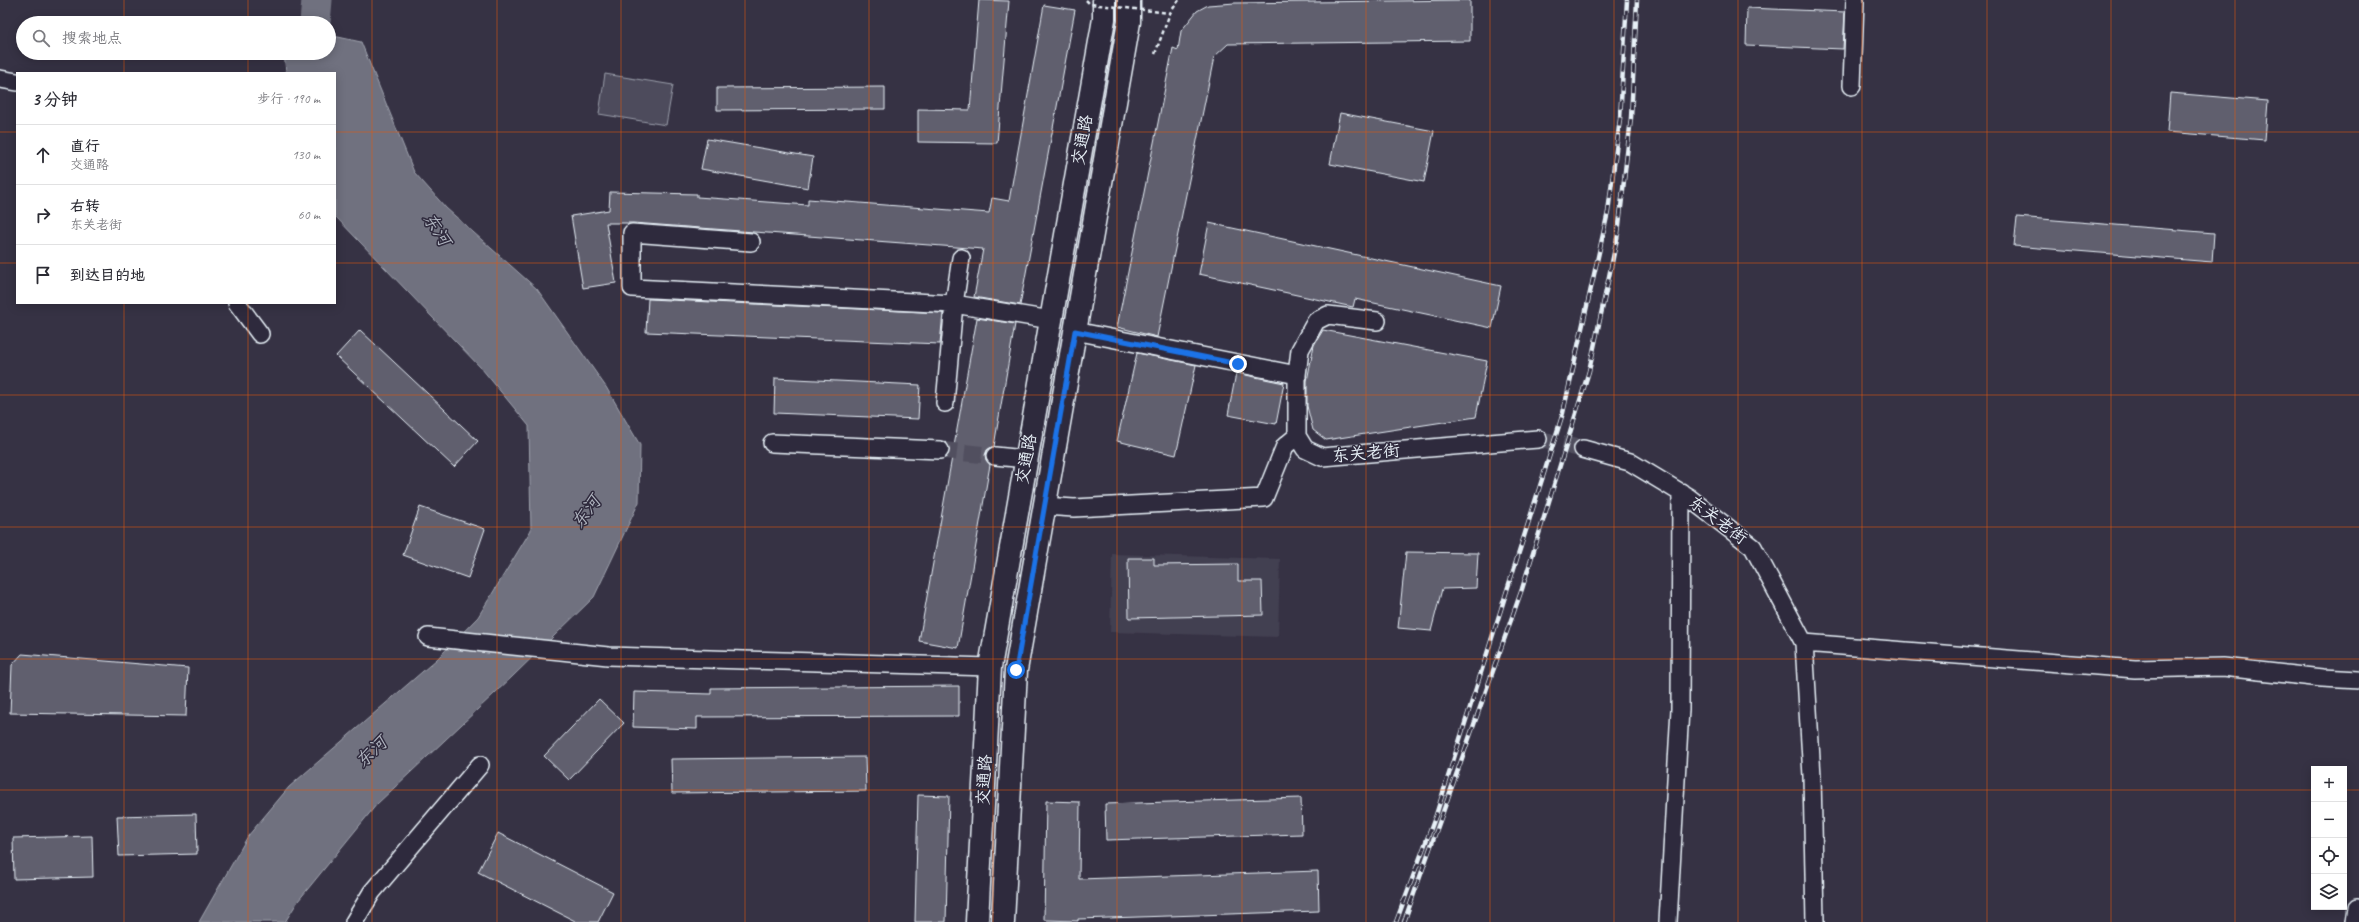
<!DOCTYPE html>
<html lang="zh">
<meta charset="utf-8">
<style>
:root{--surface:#fff;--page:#f7f7f7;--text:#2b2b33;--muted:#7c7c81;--line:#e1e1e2}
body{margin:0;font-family:Caveat,"LXGW WenKai TC",sans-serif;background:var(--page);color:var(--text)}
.controls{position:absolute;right:12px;bottom:12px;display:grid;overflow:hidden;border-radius:0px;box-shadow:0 2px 10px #0003}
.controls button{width:36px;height:36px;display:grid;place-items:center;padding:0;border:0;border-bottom:1px solid var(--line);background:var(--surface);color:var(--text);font:20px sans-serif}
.stop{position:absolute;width:12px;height:12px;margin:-9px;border:3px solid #1a73e8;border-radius:50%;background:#fff}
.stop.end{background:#1a73e8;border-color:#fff;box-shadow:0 1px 4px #0008}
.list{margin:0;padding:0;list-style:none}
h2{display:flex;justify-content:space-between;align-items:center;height:52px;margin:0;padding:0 16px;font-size:17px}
h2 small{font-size:13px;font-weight:400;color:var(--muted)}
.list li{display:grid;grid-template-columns:26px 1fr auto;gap:12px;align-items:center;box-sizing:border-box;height:60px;padding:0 16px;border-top:1px solid var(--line)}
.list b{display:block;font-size:15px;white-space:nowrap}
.list p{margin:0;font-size:13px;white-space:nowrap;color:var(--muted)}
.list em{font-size:13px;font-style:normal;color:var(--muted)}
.icon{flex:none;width:22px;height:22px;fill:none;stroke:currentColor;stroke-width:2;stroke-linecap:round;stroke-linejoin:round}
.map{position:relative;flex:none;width:2359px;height:922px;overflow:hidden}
.search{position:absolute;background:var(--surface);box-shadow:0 2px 10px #0003;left:16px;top:16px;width:320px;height:44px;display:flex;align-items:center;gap:10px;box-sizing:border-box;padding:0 14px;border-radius:22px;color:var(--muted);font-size:15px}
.panel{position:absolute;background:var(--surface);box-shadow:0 2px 10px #0003;left:16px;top:72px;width:320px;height:232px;border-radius:0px}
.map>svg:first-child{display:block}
.built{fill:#433f51}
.green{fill:#4d4b5c;stroke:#9a9eaa}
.water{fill:#70717f;stroke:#a0a4af}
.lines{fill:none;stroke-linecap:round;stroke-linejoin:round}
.river{stroke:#70717f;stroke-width:31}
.building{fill:#605e6e;stroke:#e8f1f8}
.minor-tunnel{stroke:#514f5f;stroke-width:17;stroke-dasharray:17 8;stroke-linecap:butt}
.minor-casing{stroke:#e8f1f8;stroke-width:20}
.major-casing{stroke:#e8f1f8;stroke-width:25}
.path{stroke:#e8f1f8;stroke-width:2.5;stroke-dasharray:4 3;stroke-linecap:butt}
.minor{stroke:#2f2a3d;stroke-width:17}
.major{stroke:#2f2a3d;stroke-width:22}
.rail-casing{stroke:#e8f1f8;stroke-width:4.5}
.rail{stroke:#2f2a3d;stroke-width:3;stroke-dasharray:9;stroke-linecap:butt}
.path-bridge{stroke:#e8f1f8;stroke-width:2.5;stroke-dasharray:4 3;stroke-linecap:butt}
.route{stroke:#1a73e8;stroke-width:5}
.grid{fill:none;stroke:#e8590c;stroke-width:1;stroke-opacity:0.55}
.labels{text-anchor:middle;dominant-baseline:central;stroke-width:3;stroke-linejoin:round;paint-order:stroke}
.street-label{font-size:17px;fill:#e8f1f8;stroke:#2f2a3d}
.water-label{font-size:18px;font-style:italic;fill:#b2b7c2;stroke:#2f2a3d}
</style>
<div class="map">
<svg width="2359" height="922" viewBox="0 0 2359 922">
<rect width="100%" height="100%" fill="#363244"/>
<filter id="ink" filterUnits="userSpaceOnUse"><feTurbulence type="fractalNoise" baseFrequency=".025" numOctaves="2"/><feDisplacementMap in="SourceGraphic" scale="8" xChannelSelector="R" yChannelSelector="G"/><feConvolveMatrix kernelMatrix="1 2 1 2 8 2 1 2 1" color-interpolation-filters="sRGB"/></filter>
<g filter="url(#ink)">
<path class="built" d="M1112,554L1280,559L1278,637L1110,632Z"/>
<path class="green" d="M605,74L673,85L666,125L599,114Z"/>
<path class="water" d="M329,35L361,42L414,172L446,208L537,289L606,387L640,445L639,502L594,597L512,677L377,804L298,901L285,922H199L248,836L289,787L437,659L478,617L531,530L529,426L482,369L335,216V73H286L284,53H329Z"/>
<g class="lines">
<path class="river" d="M315,23L317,0"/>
</g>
<path class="building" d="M979,0L1009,1L997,143L918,142V109L970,110Z
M1470,0V41L1228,44L1214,57L1157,337L1117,327L1173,48L1178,50L1181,31L1197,11L1208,5L1235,3Z
M1044,5L1075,10L1020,305L974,297L983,249L633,223H606L616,283L583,288L571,216L609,210L610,192L697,194V197L808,205V199L989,213L992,198L1009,201Z
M1747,8L1845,12L1843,49L1746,45Z
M885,87V109L717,110V88Z
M2170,93L2268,101L2265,140L2167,132Z
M1340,113L1434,131L1424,182L1330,164Z
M707,139L813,157L808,188L701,169Z
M2017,217L2214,233L2212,262L2014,246Z
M1209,223L1501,286L1492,328L1355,299L1353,307L1199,274Z
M648,299L943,313L940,344L646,332Z
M977,318L1015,324L994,446L987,450L985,455L986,460L990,465L958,648L919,641Z
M360,330L478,441L454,467L336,356Z
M1323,330L1487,361L1476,417L1326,440L1313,430L1307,406V381L1314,345Z
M1137,353L1196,365L1176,455L1117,441Z
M1236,373L1284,383L1276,424L1228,415Z
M775,378L920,385L918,419L774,413Z
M420,507L485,529L468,578L403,555Z
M1406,552L1478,553L1476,588L1442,589L1431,631L1398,628Z
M1128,558H1154V565L1238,564V581H1262L1263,615L1129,618Z
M22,654L188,668L186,716L10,713L12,665Z
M959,686V716L697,717V729L633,727L634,692L711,694V688Z
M599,699L624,723L569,780L544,756Z
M865,757L866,791L672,793L671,759Z
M918,795L949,796L946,922H915Z
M1301,798L1302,834L1106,840L1105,804Z
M1046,801L1080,802L1079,879L1318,871L1319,911L1078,919V921L1044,920Z
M196,814L197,854L119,856L117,816Z
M498,833L613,892L598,922H577L478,872Z
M92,836L93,877L14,879L13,838Z"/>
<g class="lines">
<path class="minor-tunnel" d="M1538,439L1583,449
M940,450L995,456"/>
<g class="minor-casing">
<path id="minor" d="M0,79L17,82
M1852,86L1855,0
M751,242L632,233V288L954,304L1051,320
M237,303L260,334
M1075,331L1297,375V436L1305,449L1322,457L1538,439
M1297,375L1300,350L1316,321L1328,315L1377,321
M945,403L954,304L961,258
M772,443L940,450
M1583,449L1630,462L1688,497L1753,547L1804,643L1812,776L1815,922
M995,456L1026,459
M1044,506L1074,508L1264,498L1285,446L1297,436
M428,637L608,656L990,667
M1804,643L2135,669L2223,667L2322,678L2359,680
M354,922L372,892L480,765
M1668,922L1680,709L1681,492
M2355,922L2357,908"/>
</g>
<g class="major-casing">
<path id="major" d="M977,922L990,667L1104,19V0
M1003,922L1016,670L1129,22V0"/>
</g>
<path class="path" d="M1155,54L1170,13"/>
<use href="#minor" class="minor"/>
<use href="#major" class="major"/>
<g class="rail-casing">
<path id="rail" d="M1396,922L1436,815L1563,413L1608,212L1620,119L1627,0
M1404,922L1522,589L1589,371L1618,234L1631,118L1637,0"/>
</g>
<use href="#rail" class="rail"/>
<path class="path-bridge" d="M1086,0L1090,4L1170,13L1179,0"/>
</g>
</g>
<g class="lines" filter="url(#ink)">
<path class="route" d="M1016,670L1075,331L1238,364"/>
</g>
<path class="grid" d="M124,0V23M248,0V23M372,0V922M497,0V922M621,0V922M745,0V922M869,0V922M993,0V922M1117,0V922M1242,0V922M1366,0V922M1490,0V922M1614,0V922M1738,0V922M1862,0V922M1987,0V922M2111,0V922M2235,0V922M124,53V73M248,53V73M0,132H17M335,132H2359M0,263H17M335,263H2359M124,303V922M248,303V922M0,395H2359M0,527H2359M0,659H2359M0,790H2314M2344,790H2359"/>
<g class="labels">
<g class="street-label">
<text transform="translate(1082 140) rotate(-80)">交通路</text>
<text transform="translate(1366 453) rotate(-5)">东关老街</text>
<text transform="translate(1026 459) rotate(-80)">交通路</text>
<text transform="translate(1718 520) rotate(37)">东关老街</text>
<text transform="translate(984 780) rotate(-87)">交通路</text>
</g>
<g class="water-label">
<text transform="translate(437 229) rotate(57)">东河</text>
<text transform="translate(586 512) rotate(-54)">东河</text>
<text transform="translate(371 752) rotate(-44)">东河</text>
</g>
</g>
</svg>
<div class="controls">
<button>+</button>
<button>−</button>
<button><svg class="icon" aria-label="locate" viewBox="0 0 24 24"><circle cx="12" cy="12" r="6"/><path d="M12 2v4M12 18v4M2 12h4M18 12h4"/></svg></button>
<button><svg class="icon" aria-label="layers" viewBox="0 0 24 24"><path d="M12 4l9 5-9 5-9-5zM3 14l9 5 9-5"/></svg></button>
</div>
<div class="stop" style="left:1016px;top:670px"></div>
<div class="stop end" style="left:1238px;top:364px"></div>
<div class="search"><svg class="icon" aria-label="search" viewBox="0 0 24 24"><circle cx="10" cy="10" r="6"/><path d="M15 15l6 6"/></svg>搜索地点</div>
<section class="panel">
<h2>3 分钟<small>步行 · 190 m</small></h2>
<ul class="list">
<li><svg class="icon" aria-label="ahead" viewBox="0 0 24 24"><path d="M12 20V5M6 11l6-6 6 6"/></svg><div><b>直行</b><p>交通路</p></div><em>130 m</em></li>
<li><svg class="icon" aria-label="right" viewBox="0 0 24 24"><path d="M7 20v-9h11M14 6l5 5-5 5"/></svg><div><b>右转</b><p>东关老街</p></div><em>60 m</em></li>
<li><svg class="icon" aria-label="arrive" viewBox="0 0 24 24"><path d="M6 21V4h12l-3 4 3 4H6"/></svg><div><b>到达目的地</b></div></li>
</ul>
</section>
</div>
